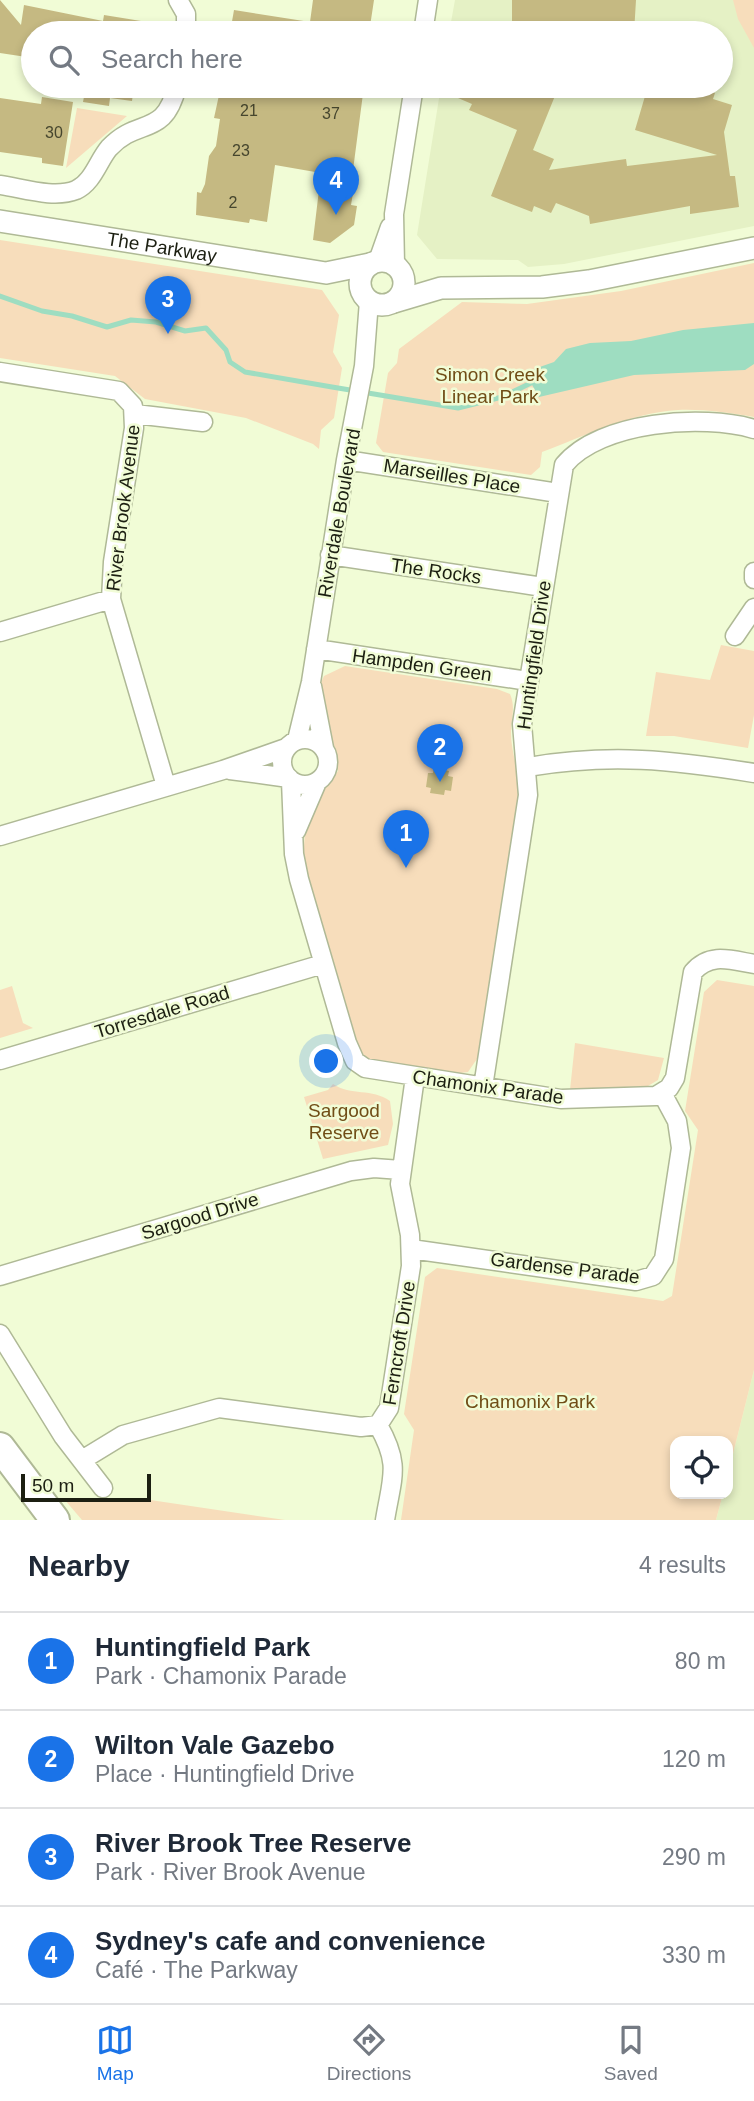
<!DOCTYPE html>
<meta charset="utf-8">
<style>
:root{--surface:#fff;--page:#f6f6f7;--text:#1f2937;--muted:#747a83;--line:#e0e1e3;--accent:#1a73e8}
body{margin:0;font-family:Helvetica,sans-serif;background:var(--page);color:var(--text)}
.controls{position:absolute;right:21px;bottom:21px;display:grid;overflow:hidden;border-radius:14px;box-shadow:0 4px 10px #0003}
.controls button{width:63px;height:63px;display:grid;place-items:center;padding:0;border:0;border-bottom:2px solid var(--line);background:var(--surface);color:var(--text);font:35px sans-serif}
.scale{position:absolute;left:21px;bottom:18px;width:130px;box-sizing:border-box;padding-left:7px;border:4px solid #1c1f12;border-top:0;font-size:19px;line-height:24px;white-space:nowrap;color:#1c1f12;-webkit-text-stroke:5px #f1fcd6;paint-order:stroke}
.you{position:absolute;left:327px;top:1062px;width:24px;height:24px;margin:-18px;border:5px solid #fff;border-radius:50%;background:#1a73e8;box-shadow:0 0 0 10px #1a73e833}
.badge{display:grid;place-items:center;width:46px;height:46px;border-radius:50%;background:var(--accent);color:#fff;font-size:23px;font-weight:700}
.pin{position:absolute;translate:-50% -58px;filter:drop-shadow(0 2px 4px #0008)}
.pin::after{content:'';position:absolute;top:37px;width:24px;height:21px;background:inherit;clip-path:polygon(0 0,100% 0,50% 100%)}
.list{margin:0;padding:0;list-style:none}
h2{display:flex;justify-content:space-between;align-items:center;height:91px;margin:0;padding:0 28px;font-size:30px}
h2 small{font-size:23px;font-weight:400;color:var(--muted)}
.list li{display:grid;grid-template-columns:46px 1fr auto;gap:21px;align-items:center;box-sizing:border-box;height:98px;padding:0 28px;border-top:2px solid var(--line)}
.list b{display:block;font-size:26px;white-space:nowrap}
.list p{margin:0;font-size:23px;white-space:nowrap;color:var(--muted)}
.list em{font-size:23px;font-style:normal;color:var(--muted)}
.icon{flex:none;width:38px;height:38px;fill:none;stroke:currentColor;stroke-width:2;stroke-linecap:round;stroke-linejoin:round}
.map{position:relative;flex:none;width:754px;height:1520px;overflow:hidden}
.search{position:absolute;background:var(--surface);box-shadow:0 4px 10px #0003;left:21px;right:21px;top:21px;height:77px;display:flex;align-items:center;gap:18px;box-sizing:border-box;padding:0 24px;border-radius:38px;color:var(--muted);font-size:26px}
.sheet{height:483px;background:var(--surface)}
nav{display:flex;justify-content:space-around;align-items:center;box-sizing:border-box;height:98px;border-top:2px solid var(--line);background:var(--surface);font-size:19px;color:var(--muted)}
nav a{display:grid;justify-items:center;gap:4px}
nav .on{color:var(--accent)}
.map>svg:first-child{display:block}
.built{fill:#e5f1c5}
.green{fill:#f7ddbb}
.water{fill:#9eddc1}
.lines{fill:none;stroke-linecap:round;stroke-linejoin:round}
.stream{stroke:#9eddc1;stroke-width:5}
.building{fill:#c5b982}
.minor-casing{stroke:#afb996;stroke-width:21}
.tertiary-casing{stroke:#afb996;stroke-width:24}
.trunk-casing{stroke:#afb996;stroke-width:32}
.minor{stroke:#fff;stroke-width:18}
.tertiary{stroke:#fff;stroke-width:21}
.trunk{stroke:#fff;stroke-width:28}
.labels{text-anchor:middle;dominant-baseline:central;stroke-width:5;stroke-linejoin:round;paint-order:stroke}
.number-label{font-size:16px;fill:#46462e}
.street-label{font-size:19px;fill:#1c1f12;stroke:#f1fcd6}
.park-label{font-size:19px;fill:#704d16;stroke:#f1fcd6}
</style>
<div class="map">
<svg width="754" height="1520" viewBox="0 0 754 1520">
<rect width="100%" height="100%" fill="#f1fcd6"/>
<path class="built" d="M455,0H754V226L564,264L528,267L518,260L437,259L417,235L441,86H721V33H449Z
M754,1370V1520H716L723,1494H728V1474Z"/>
<path class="green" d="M733,0H754V48L738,19Z
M77,108L127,116L66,168Z
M0,240L322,290L339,315L333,352L342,368L334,418L321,430L319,449L313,444L246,418L145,399L115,376L0,358Z
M754,263V417C729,413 704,409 678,410C631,413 585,436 542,452L540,467L531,475L383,452L376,443L388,373L397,363L399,349L462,302L527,304L621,291Z
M721,645L754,651V715L748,748L674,736H646L656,672L710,680Z
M345,666L497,689L510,694C516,708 511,718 511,733C511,753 520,773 519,794L479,1056L468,1072L453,1074L370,1060L360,1052L303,860L306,818L318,797L338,771L319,687L324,676Z
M717,980L754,986V1370L728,1474V1441H675V1494H723L716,1520H401L414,1430L404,1414L425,1277L437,1268L663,1301L672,1296L698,1130L685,1111L704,992Z
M12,986L23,1023L33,1028L0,1038V990Z
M575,1043L664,1058L658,1080L643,1089L570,1090Z
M333,1084C351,1096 372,1088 390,1101L393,1124L388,1145L323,1159L304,1097L328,1090Z
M137,1498L285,1520H82L64,1499Z"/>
<path class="water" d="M754,323V364L745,370L634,375L539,397L531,383L534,369L554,362L566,349L590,343L631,341L683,330Z"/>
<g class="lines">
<path class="stream" d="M0,296L42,311L72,316L107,327L131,320L156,322L185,331L206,328L226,350L230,362L245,372L332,387L458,408L502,397L531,383"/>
</g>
<path class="building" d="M0,0L21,25L24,5L103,21L104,15L141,21L139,33H33V58L0,53Z
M313,0H374L369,33H230L234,10L310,22Z
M512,0H636L634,33H512Z
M86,86H134L132,101L110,98L109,106L83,102Z
M221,86H364L350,193H353L351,205L357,206L354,225L330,243L313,240L321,173L275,165L267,222L250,219L249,223L196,215L197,192L201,193L205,184L209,156L216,146L220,119L214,118Z
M430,86H559L533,150L554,159L549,170L626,159L627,166L717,155L635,130L648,86H699L698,88L715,93L713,99L732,105L724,132L730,176H735L739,207L690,214V206L590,224L589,216L556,203L551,213L534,206L532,212L491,196L517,130L469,110L472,104Z
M42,97L73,102L63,166L42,163V158L0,152V98L41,104Z
M434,768L449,771L448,776L453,777L451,791L445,790L444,795L430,793L431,788L426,787L428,773H433Z"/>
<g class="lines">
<g class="minor-casing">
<path id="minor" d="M178,0L186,14V33
M423,33L428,0
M0,185C22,188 54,199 76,190C93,182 98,161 109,148C139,116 164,139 177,86
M378,261L390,227
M395,265L394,214L414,86
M0,372L119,391L133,406L134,428L113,562L111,599L166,786
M135,414L203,422
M346,460L558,493
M330,555L543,587
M754,572V579
M0,632L111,599
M735,636L754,608
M316,649L528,681
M312,686L324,748
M282 762a23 23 0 1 1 46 0a23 23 0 1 1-46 0Z
M297,740L311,682L346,460L364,366L369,301
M528,767C611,753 672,760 754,773
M230,770L289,778
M291,781L294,854L299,879L347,1043L355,1061L365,1068L561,1099L656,1096L669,1088L675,1078L693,972C710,952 731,960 754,964
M296,831L317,782
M0,836L223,770L286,748
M0,1060L323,964
M483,1087L528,795L522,724L564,465C600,421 703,414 754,429
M411,1249L636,1281L653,1276L664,1259L681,1148L677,1121L662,1093
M0,1276L351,1171L374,1168L401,1170
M0,1334L63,1436L103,1488
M378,1425C401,1465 392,1477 385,1520
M82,1460L123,1435L219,1408L361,1427L378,1425L389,1408L411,1266L410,1235L400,1184L415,1077"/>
</g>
<g class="tertiary-casing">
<g id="tertiary">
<path id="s1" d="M0,221L326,273L370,264"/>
<circle cx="382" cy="283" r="22"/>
<path d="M394,302L441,288L542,287L589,281L754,248"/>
</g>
</g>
<g class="trunk-casing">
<path id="trunk" d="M0,1447L55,1520"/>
</g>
<use href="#minor" class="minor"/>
<use href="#tertiary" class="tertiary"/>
<use href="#trunk" class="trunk"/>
</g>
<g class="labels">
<g class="number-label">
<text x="249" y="110">21</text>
<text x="331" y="113">37</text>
<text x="54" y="132">30</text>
<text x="241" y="150">23</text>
<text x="233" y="202">2</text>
</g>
<g class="street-label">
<text stroke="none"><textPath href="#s1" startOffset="164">The Parkway</textPath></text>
<text transform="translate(452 476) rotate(9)">Marseilles Place</text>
<text transform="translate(123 508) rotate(-83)">River Brook Avenue</text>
<text transform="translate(339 513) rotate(-80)">Riverdale Boulevard</text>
<text transform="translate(436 571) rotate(8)">The Rocks</text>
<text transform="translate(534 655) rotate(-82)">Huntingfield Drive</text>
<text transform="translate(422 665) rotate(8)">Hampden Green</text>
<text transform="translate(162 1012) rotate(-17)">Torresdale Road</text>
<text transform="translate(488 1087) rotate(8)">Chamonix Parade</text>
<text transform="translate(200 1216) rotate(-17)">Sargood Drive</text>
<text transform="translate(565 1268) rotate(7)">Gardense Parade</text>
<text transform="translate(399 1343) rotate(-81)">Ferncroft Drive</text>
</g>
<g class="park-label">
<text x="490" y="374">Simon Creek<tspan x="490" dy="22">Linear Park</tspan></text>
<text x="344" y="1110">Sargood<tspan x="344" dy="22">Reserve</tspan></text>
<text x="530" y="1401">Chamonix Park</text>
</g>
</g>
</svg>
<div class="controls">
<button><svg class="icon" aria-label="locate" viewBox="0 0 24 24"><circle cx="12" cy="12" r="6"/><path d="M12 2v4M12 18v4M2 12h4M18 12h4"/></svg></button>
</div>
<div class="scale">50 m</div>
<div class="you"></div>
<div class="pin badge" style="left:406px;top:868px">1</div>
<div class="pin badge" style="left:440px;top:782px">2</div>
<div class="pin badge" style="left:168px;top:334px">3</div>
<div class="pin badge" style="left:336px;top:215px">4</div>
<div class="search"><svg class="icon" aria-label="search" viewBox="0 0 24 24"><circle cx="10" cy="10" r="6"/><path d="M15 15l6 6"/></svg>Search here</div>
</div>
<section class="sheet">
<h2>Nearby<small>4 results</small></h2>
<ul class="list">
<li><span class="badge">1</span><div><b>Huntingfield Park</b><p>Park · Chamonix Parade</p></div><em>80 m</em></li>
<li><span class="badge">2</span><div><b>Wilton Vale Gazebo</b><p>Place · Huntingfield Drive</p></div><em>120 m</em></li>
<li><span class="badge">3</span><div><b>River Brook Tree Reserve</b><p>Park · River Brook Avenue</p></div><em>290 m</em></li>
<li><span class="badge">4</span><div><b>Sydney's cafe and convenience</b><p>Café · The Parkway</p></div><em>330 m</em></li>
</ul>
</section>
<nav>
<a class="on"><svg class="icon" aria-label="map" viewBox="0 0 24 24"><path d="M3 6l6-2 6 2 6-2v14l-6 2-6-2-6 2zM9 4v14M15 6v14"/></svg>Map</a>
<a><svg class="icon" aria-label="directions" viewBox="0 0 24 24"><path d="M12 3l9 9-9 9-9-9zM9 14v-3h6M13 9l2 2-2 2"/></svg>Directions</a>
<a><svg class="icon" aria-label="saved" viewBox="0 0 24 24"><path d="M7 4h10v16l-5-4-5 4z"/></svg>Saved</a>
</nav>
